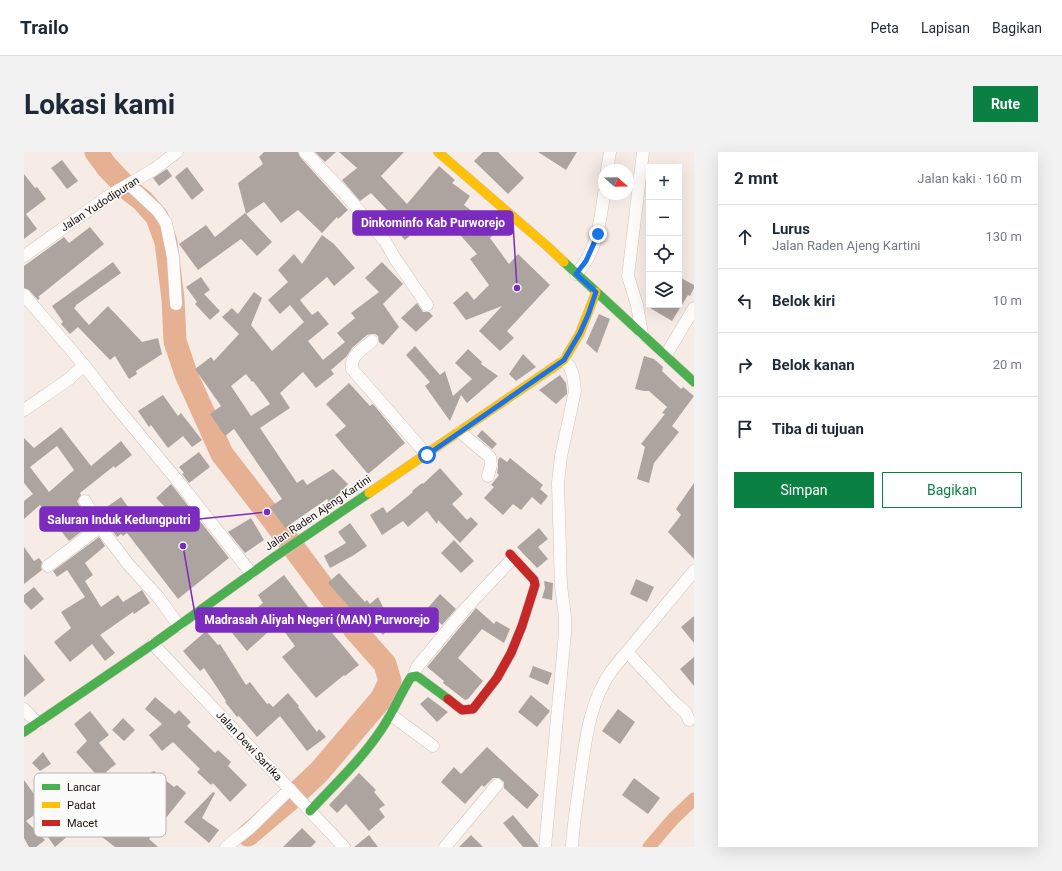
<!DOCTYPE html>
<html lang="id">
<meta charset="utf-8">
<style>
:root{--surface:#fff;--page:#f2f2f3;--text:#1f2937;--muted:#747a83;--line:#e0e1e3;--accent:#0b8043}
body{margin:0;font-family:Roboto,sans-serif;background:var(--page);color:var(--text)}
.controls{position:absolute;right:12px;top:12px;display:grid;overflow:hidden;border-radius:0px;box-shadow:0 4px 16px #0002}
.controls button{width:36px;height:36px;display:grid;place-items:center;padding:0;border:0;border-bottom:1px solid var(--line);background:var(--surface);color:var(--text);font:20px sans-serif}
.compass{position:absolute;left:574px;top:12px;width:36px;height:36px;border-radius:50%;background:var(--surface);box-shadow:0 4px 16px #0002;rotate:110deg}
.stop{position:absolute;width:12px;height:12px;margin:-9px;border:3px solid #1a73e8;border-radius:50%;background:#fff}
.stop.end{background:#1a73e8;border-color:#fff;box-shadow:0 1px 4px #0008}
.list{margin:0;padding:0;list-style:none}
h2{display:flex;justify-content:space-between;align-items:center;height:52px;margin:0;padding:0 16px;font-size:17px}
h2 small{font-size:13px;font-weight:400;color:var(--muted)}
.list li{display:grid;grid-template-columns:26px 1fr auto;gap:12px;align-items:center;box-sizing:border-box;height:64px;padding:0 16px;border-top:1px solid var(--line)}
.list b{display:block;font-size:15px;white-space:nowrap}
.list p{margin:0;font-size:13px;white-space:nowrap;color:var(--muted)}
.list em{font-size:13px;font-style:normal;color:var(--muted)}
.actions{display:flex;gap:8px;padding:12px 16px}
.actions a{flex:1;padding:9px 0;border:1px solid var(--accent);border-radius:0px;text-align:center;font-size:14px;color:var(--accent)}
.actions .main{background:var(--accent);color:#fff}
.icon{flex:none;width:22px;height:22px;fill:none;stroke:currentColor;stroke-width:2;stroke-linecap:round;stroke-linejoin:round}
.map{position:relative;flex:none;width:670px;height:695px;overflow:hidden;border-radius:0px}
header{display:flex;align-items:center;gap:24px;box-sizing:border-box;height:56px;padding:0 20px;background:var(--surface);border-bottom:1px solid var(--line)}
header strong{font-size:19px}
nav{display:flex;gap:22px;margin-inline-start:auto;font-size:14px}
.intro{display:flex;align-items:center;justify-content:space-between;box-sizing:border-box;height:96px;padding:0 24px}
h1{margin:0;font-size:28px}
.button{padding:10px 18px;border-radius:0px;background:var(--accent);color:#fff;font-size:14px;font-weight:700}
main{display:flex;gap:24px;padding:0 24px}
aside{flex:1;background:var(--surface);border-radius:0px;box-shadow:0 4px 16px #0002}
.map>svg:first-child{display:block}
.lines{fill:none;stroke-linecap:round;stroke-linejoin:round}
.canal{stroke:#e6b092;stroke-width:13}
.river{stroke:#e6b092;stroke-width:23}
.building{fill:#aea49f;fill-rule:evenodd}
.street-casing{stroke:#cec4be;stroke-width:13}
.fast-casing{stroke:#cec4be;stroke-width:10}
.slow-casing{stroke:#cec4be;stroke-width:10}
.jam-casing{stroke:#cec4be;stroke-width:10}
.street{stroke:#fefcfb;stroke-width:12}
.fast{stroke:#4caf50;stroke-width:9}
.slow{stroke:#ffc107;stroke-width:9}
.jam{stroke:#c62828;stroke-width:9}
.route{stroke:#1a73e8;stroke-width:5}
.labels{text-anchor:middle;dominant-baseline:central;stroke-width:3;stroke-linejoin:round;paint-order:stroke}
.street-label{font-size:11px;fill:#1a110c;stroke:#fbfbfb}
.key{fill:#fbfbfb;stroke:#b8b5b3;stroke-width:1}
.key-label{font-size:11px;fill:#1a110c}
.leader{fill:none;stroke:#7b2cbf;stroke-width:1.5}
.callout-dot{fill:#7b2cbf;stroke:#fbfbfb;stroke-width:1.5}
.callout{fill:#7b2cbf;stroke:#7b2cbf;stroke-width:1.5}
.callout-label{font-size:12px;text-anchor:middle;font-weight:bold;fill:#fff}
</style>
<header>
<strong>Trailo</strong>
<nav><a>Peta</a><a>Lapisan</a><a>Bagikan</a></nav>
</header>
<div class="intro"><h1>Lokasi kami</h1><a class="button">Rute</a></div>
<main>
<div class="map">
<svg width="670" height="695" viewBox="0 0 670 695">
<rect width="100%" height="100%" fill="#f7ebe5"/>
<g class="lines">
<path class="canal" d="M625,695L649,667L670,647"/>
<path class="river" d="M72,0L83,15L105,38L118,48L133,65L142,90L149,147L151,189L162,222L198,302L243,360L331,478L361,512L366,529L358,546L295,620L263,650L224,683"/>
</g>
<path class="building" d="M240,0H274L276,5L324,58L314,67L313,65L298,81L274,58L257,71L240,50L222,62L214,31L239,12L235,5Z
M291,0H312L301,10Z
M315,0H380L357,24L383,52L415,14L431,28L428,31L446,44L440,53L457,66L464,59L478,74L466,86L485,112L494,102L526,133L483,179L490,186L476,199L455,179L478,154L442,168L429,151L443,139L450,148L465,133L446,107L453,102L437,84L427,77L429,74L411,61L381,88L360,65L365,60L347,41L336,49L318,28L333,16Z
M459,0H474L500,26L484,42L450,9Z
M514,0H553L542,18Z
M38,8L54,29L43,37L27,16Z
M163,15L180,38L168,48L151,25Z
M143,17L148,24L135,34L129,26Z
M0,22L11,36L13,35L22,47L2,62L13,77L0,87Z
M221,61L248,90L233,104L217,87L174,118L155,92L182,73L191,85Z
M66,75L80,92L14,145L16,146L14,148L5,138L0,136V114L40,85L45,91Z
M298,83L310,92L331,116L310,134L303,125L276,148L288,163L294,159L305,172L284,189L299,208L321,190L313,181L331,166L327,161L355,140L341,126L358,110L379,132L359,152L375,175L359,193L355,190L354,184L351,182H347L343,183L328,196L322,205L307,218L310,222L292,236L279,220L256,241L266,256L236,276L273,331L279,327L283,333L309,317L324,332L306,352L303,347L261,376L246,355L258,347L210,277L201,284L186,262L197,254L171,217L187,205L190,209L215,182L198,165L208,156L214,162L230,140L238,146L227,173L248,199L280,170L266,153L256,162L244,148L264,130L254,118L270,102L278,112ZM222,222L228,230L229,229L246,252L227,264L207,234Z
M89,110L97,121L52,153V154L50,156L65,173L84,154L118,190L134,186L138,202L112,219L113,222L105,227L91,204L86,208L54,175L46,182L37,172L39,170L28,154Z
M177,125L186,138L180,142L196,159L186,168L171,152L173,150L162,135Z
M655,125L670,133V136L666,144L664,143L648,169L621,153H655Z
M393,151L399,160H405L409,164L392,180L377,166Z
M575,162L586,167L573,201L562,191Z
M391,194L416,223L421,219L429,244L448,227L431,211L444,197L458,210L457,212L474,224L443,251L437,243L426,269L401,234L406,230L382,203Z
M499,202L512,215L492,229L485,222Z
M620,204L630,207L639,215L638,219L657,237L659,235L670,244L648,274L655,280L630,311L625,331L613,327L621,295L617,292L641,262L638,261L643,255L625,239H620L611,237Z
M536,223L542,231L543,239V242L532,252L515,238Z
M325,231L346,254L349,252L381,291L344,322L311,283L322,274L302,252Z
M139,243L154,264L157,261L178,288L168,295L159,284L144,296L127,273L125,275L114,259Z
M37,275L67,314L97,289L108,303L91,316L90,314L56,341L57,343L53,349L61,364L56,368L62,376L45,389L16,353L0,367V349L9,342L0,331V286L10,296ZM33,294L50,318L25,340L6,315Z
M458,278L473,292L468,297L453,284Z
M175,300L186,315L165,331L158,322L160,321L155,315Z
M476,305L483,310L486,306L519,333L516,337L524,344L517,353L508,345L497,358L489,352L479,363L460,346L470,335L467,333L475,323L473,321L474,315V308Z
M416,316L439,342L428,352L443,368L447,365L454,372L436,391L414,368L413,372L403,359L384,375L379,369L358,383L346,363L359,355L363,361L389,340L388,339L398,331L399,332Z
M670,331V407L644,380L657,363L652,357Z
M147,332L205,406L154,447L103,381L99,384L97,382L93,385L84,373L89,369L80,357L97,345L120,377L144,358L132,346Z
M227,366L240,388L221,401L204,380Z
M326,371L343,394L330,403L306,416L300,404L322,391L314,380Z
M515,376L524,387L514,395L524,407L513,416L493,395Z
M75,385L81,394L61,411L69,423L61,429L77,455L94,443L99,450L118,438L126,451L110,462L109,460L76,483L91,501L81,509L68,492L46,510L30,490L47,476L37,460L61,445L43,418L33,425L29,419Z
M430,388L450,409L437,421L417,401Z
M0,395L10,409L15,406L18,410L17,415L18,418L0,432Z
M315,421L341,450L343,448L346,452L354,445L363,463L366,459L374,467L359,483L345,467L341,471L328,456L327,457L304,431Z
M260,423L297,472L299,470L335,513L321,524L320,523L292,546L258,505L271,494L254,471L223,499L208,481L218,473L216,471L239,451L234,443Z
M612,427L630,435L623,450L606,442Z
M520,429L529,431L528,448L518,446L521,436Z
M10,435L20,447L7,458L0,450V443Z
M416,442L432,457L418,473L402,458Z
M452,456L470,472L472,469L486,477L480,491L458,477L434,506L459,529L444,547L441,548L419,531L420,529L403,515Z
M670,464V491L657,475Z
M182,479L194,493L196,492L222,533L226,530L243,552L245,551L249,555L264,541L275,554L274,555L293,580L295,577L302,585L283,599L256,564L233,585L215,564L213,565L201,550L202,549L180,516L176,519L159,499Z
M0,502L21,528L0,545Z
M670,505V534L656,517Z
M509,514L528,521L524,533L505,525Z
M507,543L526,559L513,575L494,560Z
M131,545L151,562L155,558L167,570L163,574L191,601L194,598L207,610L204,614L223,633L206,650L189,631L187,633L173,620L176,617L149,590L138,599L125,583L138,572L121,557Z
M404,545L424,560L413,570L396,552Z
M594,557L611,570L596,592L578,579Z
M66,559L85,583L75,591L92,612L82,620L94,640L90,643L85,638L80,642L73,633L78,629L52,600L63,589L50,572Z
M99,566L111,578L100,589L88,578Z
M463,595L515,643L503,657L480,636V630L475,626H469L460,635L458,633L441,652L417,630L430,615L437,622Z
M19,600L27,612L16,619L8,611Z
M130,619L150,635L153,633L162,641L125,687L134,695H91L61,672L60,673L46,663L53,648L78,671L79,670L89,684L102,665L99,662L103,652L111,653L108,638L111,629Z
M335,621L352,638L350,640L361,653L355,657L361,665L345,679L322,652L313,661L305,653Z
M610,626L636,646L624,662L598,643Z
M0,628L20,656L2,669L21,688L12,695H5L0,686Z
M189,640L191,641L178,666L195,678L185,691L160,670Z
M489,663L514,693V695H499L479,671Z
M32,669H37L45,683L31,695L21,681Z
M278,676L292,690L287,695H259Z
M345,683L354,695H330Z
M447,683L459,695H435Z"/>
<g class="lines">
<g class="street-casing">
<path id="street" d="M281,0L320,41L361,89L370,105L403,153
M583,18L586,0
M105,32L134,59L142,71L149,105L152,152
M0,104L83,45L129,18L153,0
M552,122C573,100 576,71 580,42
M0,143L60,213L86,247L162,339L227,421
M618,182L613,153L604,124L619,0
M348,189C338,198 326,203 328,217L403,303
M642,203L670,156
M0,258L45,227L60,213
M436,280L466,305L467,313L464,324
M61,349L76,375
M24,414L76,375L104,412L135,446L155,474
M129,492L320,695
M603,500L651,551L662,561L665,568
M390,523L393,515L442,456L489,406
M0,557L13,571
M367,563L409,594
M202,695L226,676L266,637
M421,695L473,633
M521,695L541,481V465L537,434L534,331L537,304L551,239L549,224L546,215L540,208
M548,695C549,673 553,651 556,628C561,591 565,550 588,518L670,419"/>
</g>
<g class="fast-casing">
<path id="fast" d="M540,110L670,230
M0,580L129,492L249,406L345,341
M286,659C310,633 337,608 357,578C369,561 376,542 387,525L393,524L424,547"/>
</g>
<g class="slow-casing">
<path id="slow" d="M414,0L523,94L540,110
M345,341L540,208L556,181L572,140"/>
</g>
<g class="jam-casing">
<path id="jam" d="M424,547L438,558L449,557L473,526L487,501L498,474L511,433L510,428L486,402"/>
</g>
<use href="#street" class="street"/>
<use href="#fast" class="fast"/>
<use href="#slow" class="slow"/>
<use href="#jam" class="jam"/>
</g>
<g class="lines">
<path class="route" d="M403,303L540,208L556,181L564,163L572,140L552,122L562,109L574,82"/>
</g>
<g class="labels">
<g class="street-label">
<text transform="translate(76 52) rotate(-33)">Jalan Yudodipuran</text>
<text transform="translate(294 361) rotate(-34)">Jalan Raden Ajeng Kartini</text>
<text transform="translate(225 594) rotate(47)">Jalan Dewi Sartika</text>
</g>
</g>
<rect x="10" y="621" width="132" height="64" rx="6" class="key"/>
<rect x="18" y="632" width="18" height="6" fill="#4caf50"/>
<rect x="18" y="650" width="18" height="6" fill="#ffc107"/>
<rect x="18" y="668" width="18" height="6" fill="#c62828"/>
<g class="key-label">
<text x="43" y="639">Lancar</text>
<text x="43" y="657">Padat</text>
<text x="43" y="675">Macet</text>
</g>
<path class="leader" d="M493 136L489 71M243 360L175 367M159 394L172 468"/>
<g class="callout-dot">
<circle cx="493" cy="136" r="4"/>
<circle cx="243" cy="360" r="4"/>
<circle cx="159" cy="394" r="4"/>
</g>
<g class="callout">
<rect x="329" y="59" width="160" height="24" rx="4"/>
<rect x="16" y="355" width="159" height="24" rx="4"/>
<rect x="172" y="456" width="242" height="24" rx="4"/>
</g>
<g class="callout-label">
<text x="409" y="75">Dinkominfo Kab Purworejo</text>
<text x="95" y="372">Saluran Induk Kedungputri</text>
<text x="293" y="472">Madrasah Aliyah Negeri (MAN) Purworejo</text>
</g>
</svg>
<div class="controls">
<button>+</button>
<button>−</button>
<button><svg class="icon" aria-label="locate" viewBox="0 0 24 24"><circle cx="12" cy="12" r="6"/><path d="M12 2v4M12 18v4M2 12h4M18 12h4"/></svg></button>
<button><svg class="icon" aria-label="layers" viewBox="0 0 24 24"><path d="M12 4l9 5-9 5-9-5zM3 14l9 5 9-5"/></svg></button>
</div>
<svg class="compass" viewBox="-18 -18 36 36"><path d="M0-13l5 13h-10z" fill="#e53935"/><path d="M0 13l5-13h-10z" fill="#747a83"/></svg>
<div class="stop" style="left:403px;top:303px"></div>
<div class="stop end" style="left:574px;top:82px"></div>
</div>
<aside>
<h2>2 mnt<small>Jalan kaki · 160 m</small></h2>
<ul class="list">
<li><svg class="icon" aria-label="ahead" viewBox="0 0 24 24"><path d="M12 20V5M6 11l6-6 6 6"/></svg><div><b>Lurus</b><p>Jalan Raden Ajeng Kartini</p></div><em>130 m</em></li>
<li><svg class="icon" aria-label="left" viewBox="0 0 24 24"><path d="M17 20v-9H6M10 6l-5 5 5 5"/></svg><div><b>Belok kiri</b></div><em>10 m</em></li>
<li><svg class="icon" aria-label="right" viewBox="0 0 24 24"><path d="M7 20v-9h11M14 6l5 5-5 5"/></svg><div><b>Belok kanan</b></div><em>20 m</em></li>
<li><svg class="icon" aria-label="arrive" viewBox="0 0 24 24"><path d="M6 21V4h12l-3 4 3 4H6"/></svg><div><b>Tiba di tujuan</b></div></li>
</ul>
<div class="actions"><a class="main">Simpan</a><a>Bagikan</a></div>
</aside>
</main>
